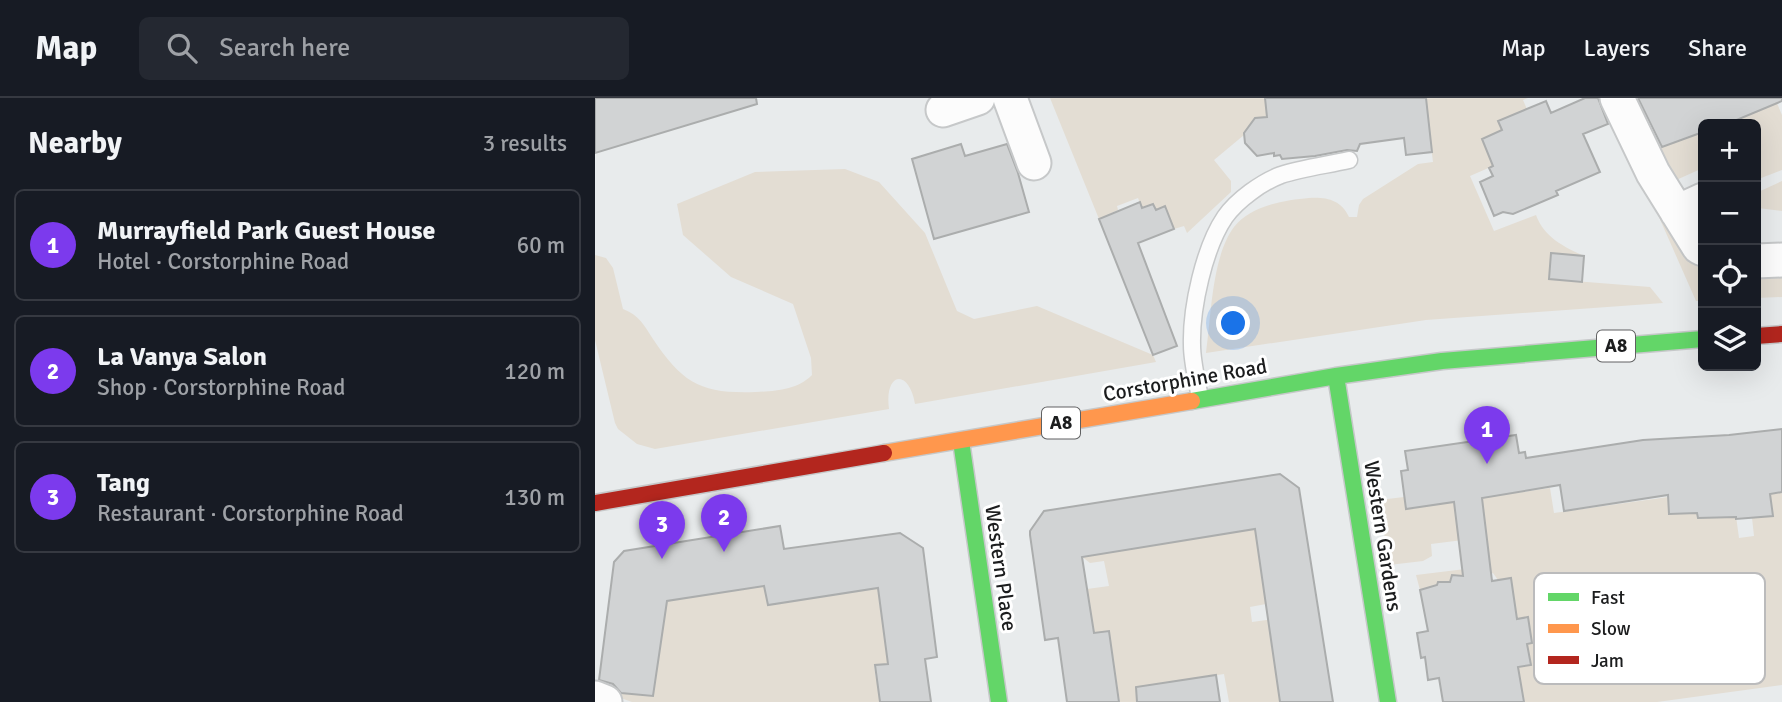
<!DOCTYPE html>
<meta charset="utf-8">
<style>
:root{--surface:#171b24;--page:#242831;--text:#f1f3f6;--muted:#9ea1a6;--line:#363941;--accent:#7c3aed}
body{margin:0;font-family:Signika,sans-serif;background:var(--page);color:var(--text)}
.controls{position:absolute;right:21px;top:21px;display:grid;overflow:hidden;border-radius:10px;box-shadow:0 7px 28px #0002}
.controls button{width:63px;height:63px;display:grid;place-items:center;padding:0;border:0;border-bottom:2px solid var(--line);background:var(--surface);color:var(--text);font:35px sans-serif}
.you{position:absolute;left:639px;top:226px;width:24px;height:24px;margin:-18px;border:5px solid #fff;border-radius:50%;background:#1a73e8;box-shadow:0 0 0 10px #1a73e833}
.badge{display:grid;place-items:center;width:46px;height:46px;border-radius:50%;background:var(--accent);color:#fff;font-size:23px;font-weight:700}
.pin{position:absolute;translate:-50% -58px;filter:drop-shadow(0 2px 4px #0008)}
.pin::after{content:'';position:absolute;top:37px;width:24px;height:21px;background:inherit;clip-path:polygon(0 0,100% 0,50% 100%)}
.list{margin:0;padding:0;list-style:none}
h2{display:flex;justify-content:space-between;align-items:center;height:91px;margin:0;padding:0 28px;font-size:30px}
h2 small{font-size:23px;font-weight:400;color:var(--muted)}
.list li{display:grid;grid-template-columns:46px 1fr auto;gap:21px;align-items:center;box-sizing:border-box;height:112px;margin:0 14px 14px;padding:0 14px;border:2px solid var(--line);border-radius:10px}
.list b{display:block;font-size:26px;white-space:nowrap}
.list p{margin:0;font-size:23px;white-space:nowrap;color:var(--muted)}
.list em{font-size:23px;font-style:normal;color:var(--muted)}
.icon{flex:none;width:38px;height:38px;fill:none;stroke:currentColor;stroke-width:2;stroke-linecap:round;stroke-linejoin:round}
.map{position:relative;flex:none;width:1187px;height:604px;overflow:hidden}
header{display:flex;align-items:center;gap:42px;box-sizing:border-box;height:98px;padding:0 35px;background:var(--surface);border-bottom:2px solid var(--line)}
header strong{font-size:33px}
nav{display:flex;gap:38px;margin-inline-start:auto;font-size:24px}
.search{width:490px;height:63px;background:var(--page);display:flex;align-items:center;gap:18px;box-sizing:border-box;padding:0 24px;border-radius:10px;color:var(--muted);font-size:26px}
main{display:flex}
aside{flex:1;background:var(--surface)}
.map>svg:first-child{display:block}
.green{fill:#e3ddd3}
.building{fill:#d1d3d4;stroke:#abadad;stroke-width:2}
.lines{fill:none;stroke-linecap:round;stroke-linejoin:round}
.lane-casing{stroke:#c6c8c9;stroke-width:19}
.street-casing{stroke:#c6c8c9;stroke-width:37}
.fast-casing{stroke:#c6c8c9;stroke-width:19}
.slow-casing{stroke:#c6c8c9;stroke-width:19}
.jam-casing{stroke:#c6c8c9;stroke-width:19}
.lane{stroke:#fcfcfc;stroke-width:16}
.street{stroke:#fcfcfc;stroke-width:33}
.fast{stroke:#63d668;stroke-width:16}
.slow{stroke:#ff974d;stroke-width:16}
.jam{stroke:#b3261e;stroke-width:16}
.labels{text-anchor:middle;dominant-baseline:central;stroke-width:6;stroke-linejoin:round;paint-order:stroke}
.shield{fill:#fff;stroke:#606162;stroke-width:2}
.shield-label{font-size:19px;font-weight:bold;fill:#1c1d1e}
.street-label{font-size:21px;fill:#1c1d1e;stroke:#fff}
.key{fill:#fff;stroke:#bbbbbc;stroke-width:2}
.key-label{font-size:19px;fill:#1c1d1e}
</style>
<header>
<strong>Map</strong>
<div class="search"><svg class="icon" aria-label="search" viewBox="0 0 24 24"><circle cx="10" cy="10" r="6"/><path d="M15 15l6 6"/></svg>Search here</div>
<nav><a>Map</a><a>Layers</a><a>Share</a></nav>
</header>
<main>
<aside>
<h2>Nearby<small>3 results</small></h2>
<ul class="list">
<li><span class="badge">1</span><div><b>Murrayfield Park Guest House</b><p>Hotel · Corstorphine Road</p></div><em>60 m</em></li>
<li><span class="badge">2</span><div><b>La Vanya Salon</b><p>Shop · Corstorphine Road</p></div><em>120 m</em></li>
<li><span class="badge">3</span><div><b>Tang</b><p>Restaurant · Corstorphine Road</p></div><em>130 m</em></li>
</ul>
</aside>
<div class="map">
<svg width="1187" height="604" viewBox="0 0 1187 604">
<rect width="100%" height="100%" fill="#e8ebec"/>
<path class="green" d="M455,0H670L672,19L660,20L661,27L619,62L636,83V94L592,135L589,128L579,131L570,109L561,112L558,106L547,110L543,100L522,108L523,112L504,121Z
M830,0H933L928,2L939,28L907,32L887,41L898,68L875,78L899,133L941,117C949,139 969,149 989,158L956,155L954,181L1055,189L1068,205L831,222L611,255C616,219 617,158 639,129C655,108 689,102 714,100C732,99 746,102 754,119H762L764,107L768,101L823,66L838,64Z
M1181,3L1187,17V72L1161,82V26H1132Z
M1108,34V70L1079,83L1055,53Z
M250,71L284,84L330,135L362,213L379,221L442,208L558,257L561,264L320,306C314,270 289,274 294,311L60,351L42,346L23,331L20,325L0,242V157L11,160L18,170L28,211C44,217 49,227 58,241C88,286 107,296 161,294C181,293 202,292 217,277L216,260L198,206L136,179L88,137L82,106L160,74Z
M1187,83V113L1163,110L1161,95Z
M1060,110L1099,166L1108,173V203H1101Z
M1187,176V199L1161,200V179Z
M955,390L959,415L1073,399L1074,416L1099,415L1098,397L1103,420L1141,418L1144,440L1159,438L1157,420L1177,418L1175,396L1187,394V587L1062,604H929L923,569L936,567L932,546L937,545L933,520L922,521L916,480L903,482L898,475L889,478L857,477L855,484H843L842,487L825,492L821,477L895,468L892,439L836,446L837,458L828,463L794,467L784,402L809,399H891Z
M660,431L671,506L655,509L657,524L686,520L675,537L685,604H634L629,576L578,584L580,604H525L514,533L499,535L492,491L514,488L509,463L495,465L486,458Z
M169,488L173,506L283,490L293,566L279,568L281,581L297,580L285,604H37L3,592L58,598L72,503Z"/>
<path class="building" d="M0,0H161L162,6L0,55Z
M670,0H831L837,54L811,57L809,40L765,46L762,53L752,52L720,58L687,61L685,57L679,58V55L662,58L650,45L649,35L660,20L672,19Z
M990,0H1003L1013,26L988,36L1005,74L961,93L963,97L918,116L908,114L899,118L885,84L898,78L894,70L898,68L887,41L907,32L903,23L951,3L956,15Z
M1043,0H1187V3L1132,26H1108V34L1067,49Z
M366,46L370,58L412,46L423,75L434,114L339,141L317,61Z
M545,104L547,110L558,106L561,112L570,108L579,131L543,145L582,248L558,257L504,121Z
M956,155L989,158L987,184L954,181Z
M1187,331V394L1175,396L1178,418L1141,421V419L1103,420L1102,415L1074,416L1073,397L969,413L965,387L887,400L897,483L916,480L922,521L933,519L937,545L932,546L936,567L923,569L929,604H848L844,580L833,582L830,559L826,560L822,535L833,533L825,492L842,487L843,484H855L857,477L868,478L859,404L811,411L806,373L813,372L810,353L921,337L924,355L930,354L931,360L1048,342L1134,337Z
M685,376L704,390L738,604H685L660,431L487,459L499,535L514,533L524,604H472L463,540L450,542L435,437V433L449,413Z
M185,428L189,451L305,435L328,450L342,559L330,561L336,604H285L280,567L293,566L283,490L173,507L169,488L72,503L58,598L26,595L18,586L4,582L19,464L29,453Z
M621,577L625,604H542L541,589Z"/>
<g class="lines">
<g class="lane-casing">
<path id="lane" d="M605,300C602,283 597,264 597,247C596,210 609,150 630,119C642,102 667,84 686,77C707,70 732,67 754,62"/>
</g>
<g class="street-casing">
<path id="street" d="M415,0L439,65
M1022,0L1058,75L1104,149L1108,151
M348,12L383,0
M1082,114L1108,102
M1161,163L1187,162
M0,600L10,604"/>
</g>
<g class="fast-casing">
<path id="fast" d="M741,278L793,604
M597,303L741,278L847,263L1108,241
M366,343L404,604"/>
</g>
<g class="slow-casing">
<path id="slow" d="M289,355L597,303"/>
</g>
<g class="jam-casing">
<path id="jam" d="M1161,238L1187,236
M0,405L289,355"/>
</g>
<use href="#lane" class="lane"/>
<use href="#street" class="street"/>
<use href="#fast" class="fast"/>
<use href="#slow" class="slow"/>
<use href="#jam" class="jam"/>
</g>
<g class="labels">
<g class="shield">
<rect x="1002" y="232.5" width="38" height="31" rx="5"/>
<rect x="447" y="309.5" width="38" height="31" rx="5"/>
</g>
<g class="shield-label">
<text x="1021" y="248">A8</text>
<text x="466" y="325">A8</text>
</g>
<g class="street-label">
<text transform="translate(590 282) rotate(-10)">Corstorphine Road</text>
<text transform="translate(788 438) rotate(81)">Western Gardens</text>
<text transform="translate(406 470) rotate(82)">Western Place</text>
</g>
</g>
<rect x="939" y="475" width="231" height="111" rx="10" class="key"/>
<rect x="953" y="495" width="31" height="8" fill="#63d668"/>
<rect x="953" y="526" width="31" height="9" fill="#ff974d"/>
<rect x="953" y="558" width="31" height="8" fill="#b3261e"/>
<g class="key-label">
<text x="996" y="506">Fast</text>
<text x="996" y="537">Slow</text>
<text x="996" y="569">Jam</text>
</g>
</svg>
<div class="controls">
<button>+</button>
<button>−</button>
<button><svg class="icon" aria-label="locate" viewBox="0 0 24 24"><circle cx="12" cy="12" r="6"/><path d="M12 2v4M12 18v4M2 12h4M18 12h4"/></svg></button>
<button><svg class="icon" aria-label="layers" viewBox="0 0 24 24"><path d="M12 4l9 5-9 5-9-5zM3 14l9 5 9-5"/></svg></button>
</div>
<div class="you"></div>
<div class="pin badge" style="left:892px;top:366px">1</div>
<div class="pin badge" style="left:129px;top:454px">2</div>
<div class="pin badge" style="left:67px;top:461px">3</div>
</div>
</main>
